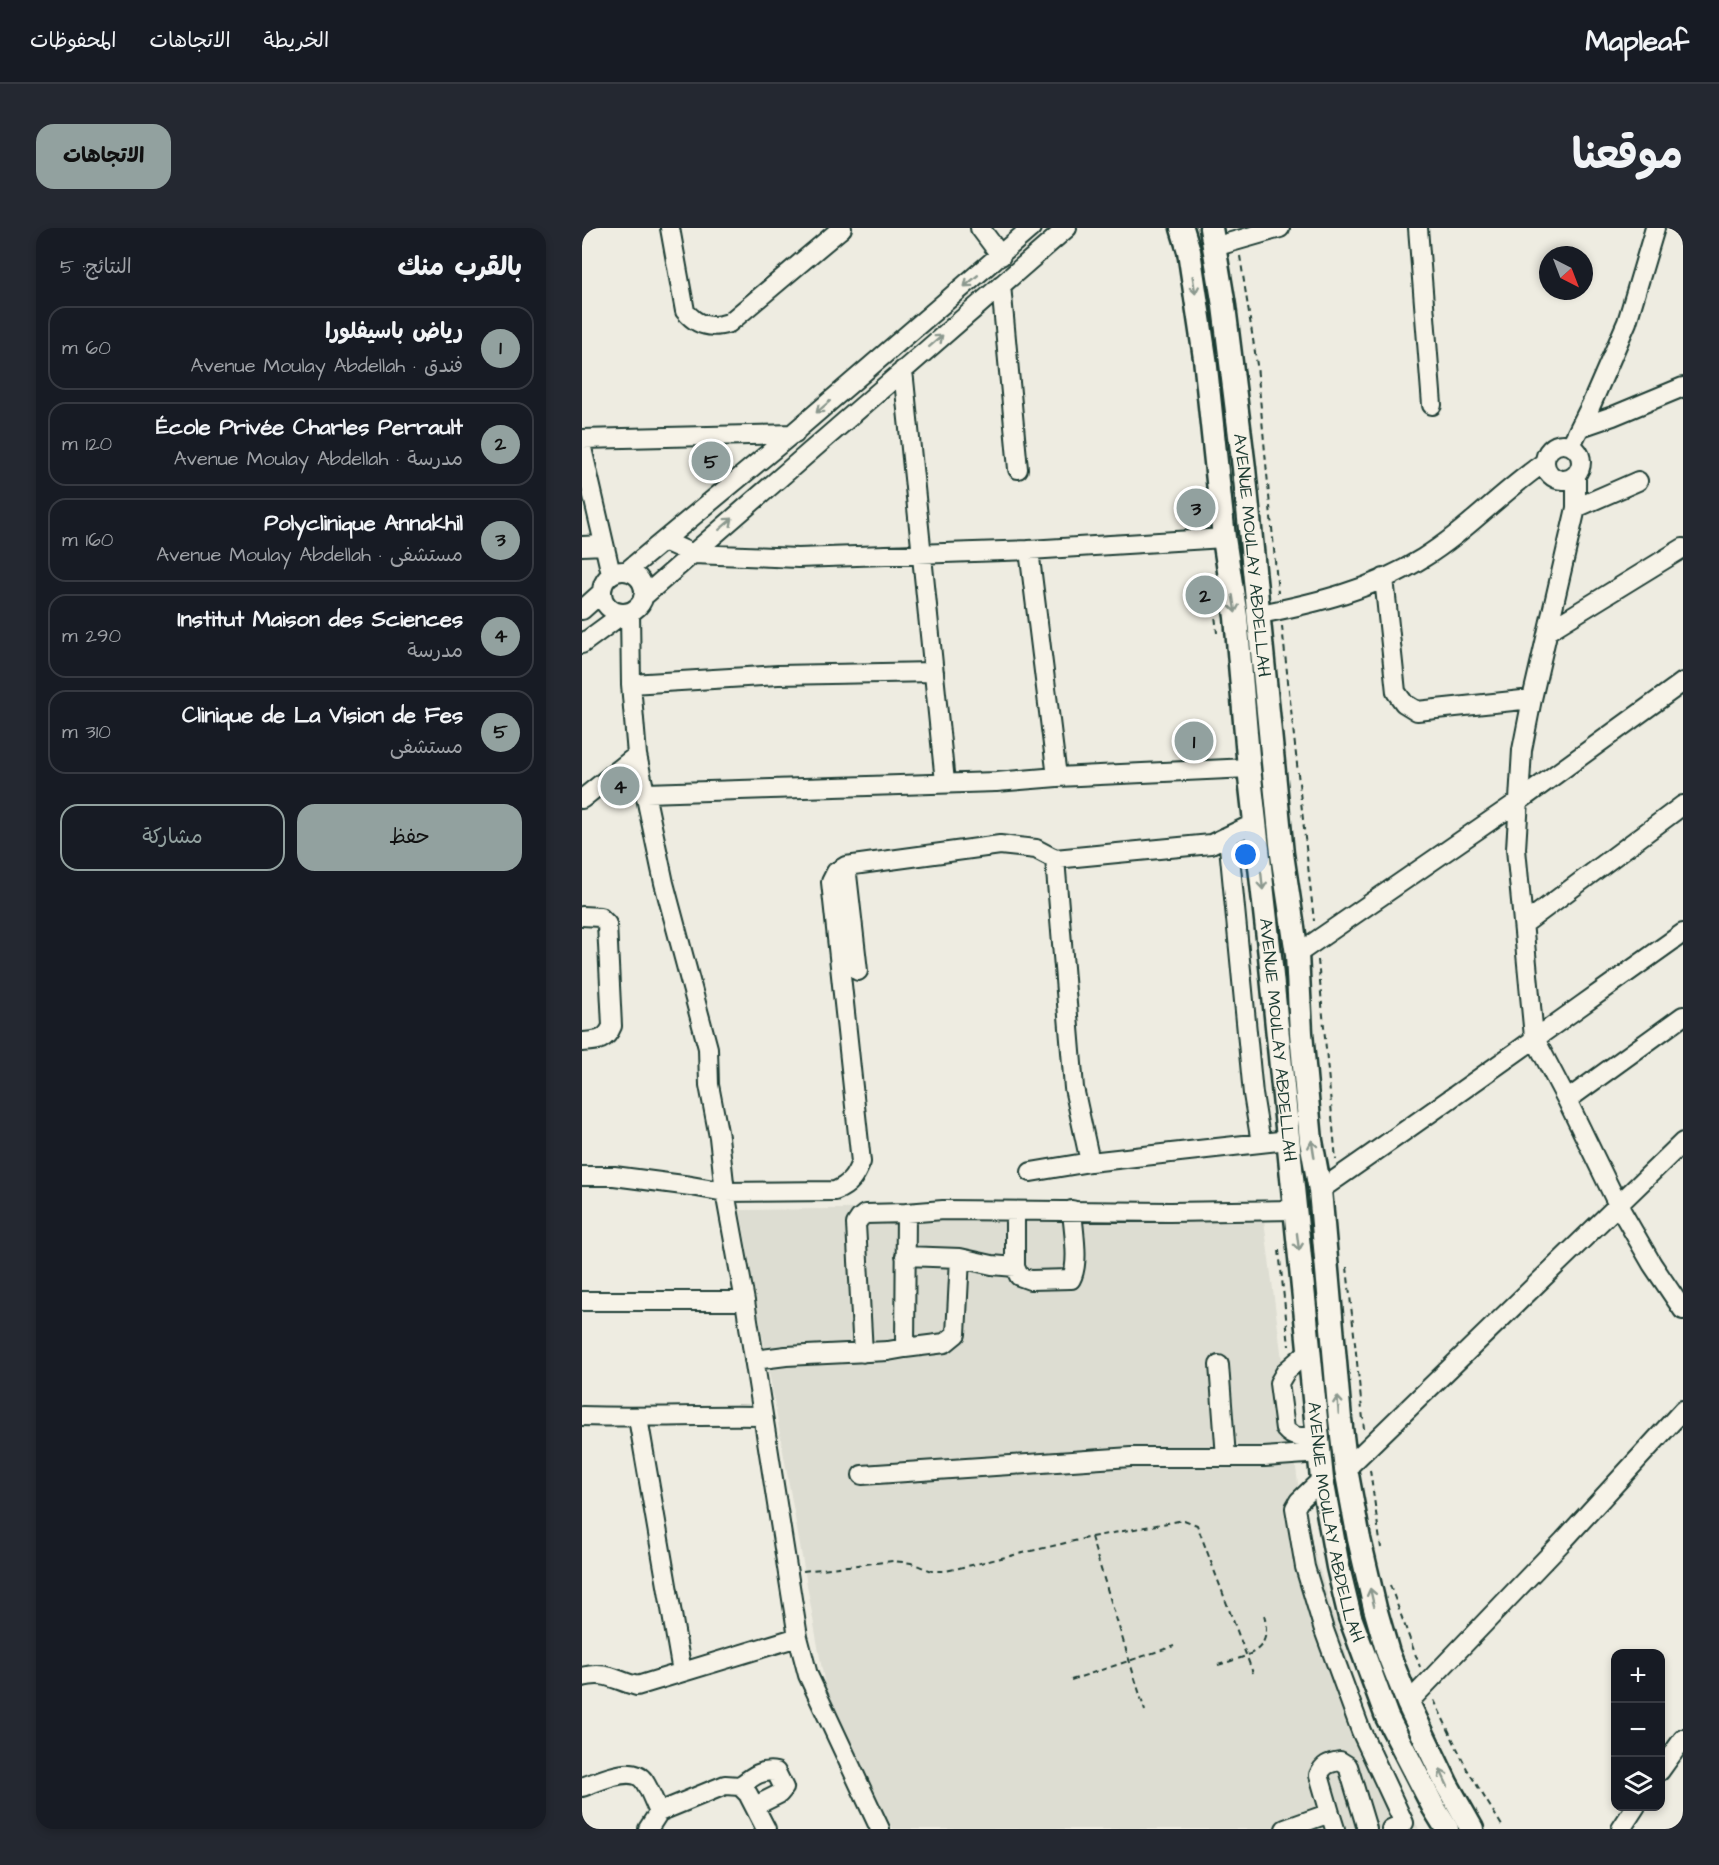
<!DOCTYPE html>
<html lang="ar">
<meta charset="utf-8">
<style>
:root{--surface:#171b24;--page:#242831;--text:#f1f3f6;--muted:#9ea1a6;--line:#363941;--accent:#92a19f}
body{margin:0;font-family:"Architects Daughter","Playpen Sans Arabic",sans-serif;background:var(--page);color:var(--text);direction:rtl}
.controls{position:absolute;right:18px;bottom:18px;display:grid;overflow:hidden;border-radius:12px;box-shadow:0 3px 9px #0003}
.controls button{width:54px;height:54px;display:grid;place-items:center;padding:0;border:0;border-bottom:2px solid var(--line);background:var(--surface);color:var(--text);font:30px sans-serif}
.compass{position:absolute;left:957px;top:18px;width:54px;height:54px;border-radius:50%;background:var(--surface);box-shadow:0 3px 9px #0003;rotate:138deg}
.you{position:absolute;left:664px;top:627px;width:21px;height:21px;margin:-15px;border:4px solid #fff;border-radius:50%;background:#1a73e8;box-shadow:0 0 0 9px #1a73e833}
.badge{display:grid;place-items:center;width:39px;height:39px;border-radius:50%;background:var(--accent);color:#111;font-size:20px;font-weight:700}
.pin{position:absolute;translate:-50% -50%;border:3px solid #fff;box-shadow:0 2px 6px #0006}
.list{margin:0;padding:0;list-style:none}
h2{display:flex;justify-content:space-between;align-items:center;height:78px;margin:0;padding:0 24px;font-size:26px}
h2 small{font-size:20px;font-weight:400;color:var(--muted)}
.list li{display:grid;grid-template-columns:39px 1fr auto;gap:18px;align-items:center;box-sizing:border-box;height:84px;margin:0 12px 12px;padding:0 12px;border:2px solid var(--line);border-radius:18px}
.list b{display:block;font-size:22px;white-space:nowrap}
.list p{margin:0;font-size:20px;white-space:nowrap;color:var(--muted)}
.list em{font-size:20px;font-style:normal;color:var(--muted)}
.actions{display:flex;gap:12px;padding:18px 24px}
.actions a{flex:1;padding:14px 0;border:2px solid var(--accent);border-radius:18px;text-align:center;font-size:21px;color:var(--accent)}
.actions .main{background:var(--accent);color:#111}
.icon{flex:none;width:33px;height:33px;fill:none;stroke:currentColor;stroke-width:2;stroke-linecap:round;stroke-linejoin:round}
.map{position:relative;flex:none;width:1101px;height:1601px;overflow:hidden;direction:ltr;border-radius:18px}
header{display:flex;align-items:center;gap:36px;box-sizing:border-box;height:84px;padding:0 30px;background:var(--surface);border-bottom:2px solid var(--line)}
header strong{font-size:28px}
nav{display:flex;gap:33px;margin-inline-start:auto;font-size:21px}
.intro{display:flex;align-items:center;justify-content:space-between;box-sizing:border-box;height:144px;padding:0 36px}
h1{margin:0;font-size:42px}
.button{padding:15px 27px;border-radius:18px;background:var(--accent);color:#111;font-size:21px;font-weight:700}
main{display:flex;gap:36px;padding:0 36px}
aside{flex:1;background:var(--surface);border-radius:18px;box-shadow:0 3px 9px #0003}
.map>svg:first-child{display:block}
.built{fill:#ddddd2}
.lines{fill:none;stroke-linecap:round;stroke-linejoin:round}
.minor-casing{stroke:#1f3d34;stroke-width:22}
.major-casing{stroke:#1f3d34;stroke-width:27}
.path{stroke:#1f3d34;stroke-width:2;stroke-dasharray:6 4.5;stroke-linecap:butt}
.minor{stroke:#f7f3e8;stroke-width:18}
.major{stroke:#f7f3e8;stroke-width:22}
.oneway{stroke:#8b988e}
.labels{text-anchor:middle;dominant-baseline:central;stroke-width:4.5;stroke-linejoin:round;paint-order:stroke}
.street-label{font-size:18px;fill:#1f3d34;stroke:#f7f3e8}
</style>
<header>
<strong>Mapleaf</strong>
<nav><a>الخريطة</a><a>الاتجاهات</a><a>المحفوظات</a></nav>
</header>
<div class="intro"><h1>موقعنا</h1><a class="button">الاتجاهات</a></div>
<main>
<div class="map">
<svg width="1101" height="1601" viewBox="0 0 1101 1601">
<rect width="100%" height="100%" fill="#eeece1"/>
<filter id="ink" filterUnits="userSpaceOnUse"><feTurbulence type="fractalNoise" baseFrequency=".0167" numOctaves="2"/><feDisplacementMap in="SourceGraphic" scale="12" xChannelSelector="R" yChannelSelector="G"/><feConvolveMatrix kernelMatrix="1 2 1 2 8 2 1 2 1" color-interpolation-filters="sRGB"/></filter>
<g filter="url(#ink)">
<path class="built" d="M680,977L720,1286L792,1514L837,1601H311L245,1469L158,982Z"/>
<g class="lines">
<g class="minor-casing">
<path id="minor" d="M88,0L103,83C115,98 129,101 147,95L260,0
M398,0L419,28
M836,0L850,177
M632,19L698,0
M419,57L436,241
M321,142L363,554
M999,199L1031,188L1101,159
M0,211L213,206
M963 234a18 18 0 1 1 36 0a18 18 0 1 1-36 0Z
M989,217L1009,177L1045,94L1073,0
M0,220L29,346
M994,248V280L950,471L940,522L934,621L952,809L985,872L1036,977L1070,1036L1101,1082
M994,280L1056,253
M82,313L111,326L216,330L447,322L642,310
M0,318L22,317
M447,322L475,549
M20 364a21 21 0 1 1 42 0a21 21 0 1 1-42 0Z
M45,343L210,206L449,0
M802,350L814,464L822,475L835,483L950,471
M61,369L485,0
M0,382L19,365
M48,384L49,456L55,527L82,655L126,820L127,857L137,909L143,964L163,1073L216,1409L226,1447L298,1601
M678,386C734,375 792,361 841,330C885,303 920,263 963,234
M966,403L1101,320
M0,416L42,385
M49,456L196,447L352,444
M64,565L414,554L475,549L667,540
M0,571L55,527
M673,595L629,616L473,631L492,860L508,934L706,912
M646,608L671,866L679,915
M264,638L276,743
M0,688L18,689L25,696L30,798C24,813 15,813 0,814
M942,696L1101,577
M715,726L937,573L1101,454
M985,872L1101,788
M449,944L508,934
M0,948H32L109,958L143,964L253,963C268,957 273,949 279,934L249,654L254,644L264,638L418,617L454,621L473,631
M738,962C860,878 980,791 1101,705
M323,1028L378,1030
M433,1039V983
M0,1073H163
M323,1120L363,1115L374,1106L378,1030L410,1037L433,1039L437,1048L448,1052L489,1051C498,1035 491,1001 490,982
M728,1122L704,1143L697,1155L703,1201C712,1212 724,1209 736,1208
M281,1125L274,996L278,990L283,986L324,985
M172,1132L204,1128L306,1123L323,1120L324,985L361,982L588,984L712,982
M637,1137L644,1229
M0,1188C60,1190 120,1187 180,1188
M56,1190L100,1444
M764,1241L1101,914
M280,1247L549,1229H682L738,1225
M740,1251L717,1273L713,1280L723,1339L742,1402L779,1503L822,1595L809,1601
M0,1449C25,1443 32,1452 55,1458L216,1409
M826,1475L982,1312L1101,1182
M1078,1543L1101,1511
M158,1558C170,1549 179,1541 194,1544L202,1560L197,1566L173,1578
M0,1559C16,1554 50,1536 62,1553C68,1562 72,1574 77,1584
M748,1585L737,1547C741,1537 746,1535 758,1533L766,1538L785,1601
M66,1601L77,1584L143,1557L158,1558L166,1566L184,1601
M703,1601L748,1585L753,1601
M1039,1601L1054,1578"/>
</g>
<g class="major-casing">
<g id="major">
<path id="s1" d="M600,0L607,23L623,130L642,310L654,389L667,540L688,728L740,1251L756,1339L768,1389L805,1489L852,1580L865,1601"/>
<path id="s2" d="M629,0L642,78L662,240L700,626L715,726L719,805L729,913L738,962L758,1191L764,1241L777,1311L793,1380L806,1425L826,1475L865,1557L890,1601"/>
</g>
</g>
<path class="path" d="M658,28L675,137L696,365
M631,369L635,405
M700,398L732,693
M736,732L754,932
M697,1022L707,1118
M765,1039L782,1201
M788,1242L799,1320
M509,1309L563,1483
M221,1343L311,1333L329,1335L350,1343H364L509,1309L602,1292L615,1297L671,1445
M808,1357L838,1439
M636,1437C668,1427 691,1424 682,1386
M489,1452L592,1418
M852,1472L885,1541L922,1601"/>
<use href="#minor" class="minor"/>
<use href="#major" class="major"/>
</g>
<defs><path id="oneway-shaft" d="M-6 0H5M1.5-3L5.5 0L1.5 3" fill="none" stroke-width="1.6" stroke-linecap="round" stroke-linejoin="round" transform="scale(1.5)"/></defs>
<g class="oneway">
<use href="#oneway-shaft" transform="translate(389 53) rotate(140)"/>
<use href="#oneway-shaft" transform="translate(612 57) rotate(81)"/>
<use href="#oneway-shaft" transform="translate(354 113) rotate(-41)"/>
<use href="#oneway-shaft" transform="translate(241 179) rotate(139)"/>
<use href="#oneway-shaft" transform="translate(144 296) rotate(-41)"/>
<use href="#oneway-shaft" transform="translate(652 376) rotate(81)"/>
<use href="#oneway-shaft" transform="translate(680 653) rotate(84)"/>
<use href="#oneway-shaft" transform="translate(731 921) rotate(-99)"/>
<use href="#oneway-shaft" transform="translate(716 1014) rotate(83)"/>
<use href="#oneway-shaft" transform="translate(756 1177) rotate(-95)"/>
<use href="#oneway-shaft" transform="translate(790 1369) rotate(-103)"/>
<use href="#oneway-shaft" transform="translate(862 1550) rotate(-115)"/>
</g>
</g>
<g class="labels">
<g class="street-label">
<text stroke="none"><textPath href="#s2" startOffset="330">AVENUE MOULAY ABDELLAH</textPath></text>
<text stroke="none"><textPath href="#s1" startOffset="818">AVENUE MOULAY ABDELLAH</textPath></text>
<text stroke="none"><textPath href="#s1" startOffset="1304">AVENUE MOULAY ABDELLAH</textPath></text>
</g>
</g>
</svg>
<div class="controls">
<button>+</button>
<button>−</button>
<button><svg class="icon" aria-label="layers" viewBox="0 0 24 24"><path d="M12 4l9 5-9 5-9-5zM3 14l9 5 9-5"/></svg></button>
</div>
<svg class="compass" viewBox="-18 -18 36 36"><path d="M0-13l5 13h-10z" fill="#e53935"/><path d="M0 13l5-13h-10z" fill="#9ea1a6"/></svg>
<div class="you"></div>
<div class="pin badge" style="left:612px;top:513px">1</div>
<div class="pin badge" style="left:623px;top:367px">2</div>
<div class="pin badge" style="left:614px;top:280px">3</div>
<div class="pin badge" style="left:38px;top:558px">4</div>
<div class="pin badge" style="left:129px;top:233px">5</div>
</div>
<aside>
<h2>بالقرب منك<small>النتائج: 5</small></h2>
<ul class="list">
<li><span class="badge">1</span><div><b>رياض باسيفلورا</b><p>فندق · Avenue Moulay Abdellah</p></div><em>60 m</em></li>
<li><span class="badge">2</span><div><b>École Privée Charles Perrault</b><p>مدرسة · Avenue Moulay Abdellah</p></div><em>120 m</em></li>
<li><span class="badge">3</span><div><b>Polyclinique Annakhil</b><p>مستشفى · Avenue Moulay Abdellah</p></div><em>160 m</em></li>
<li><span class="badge">4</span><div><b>Institut Maison des Sciences</b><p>مدرسة</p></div><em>290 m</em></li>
<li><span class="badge">5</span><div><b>Clinique de La Vision de Fes</b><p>مستشفى</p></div><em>310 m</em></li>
</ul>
<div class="actions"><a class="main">حفظ</a><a>مشاركة</a></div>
</aside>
</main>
